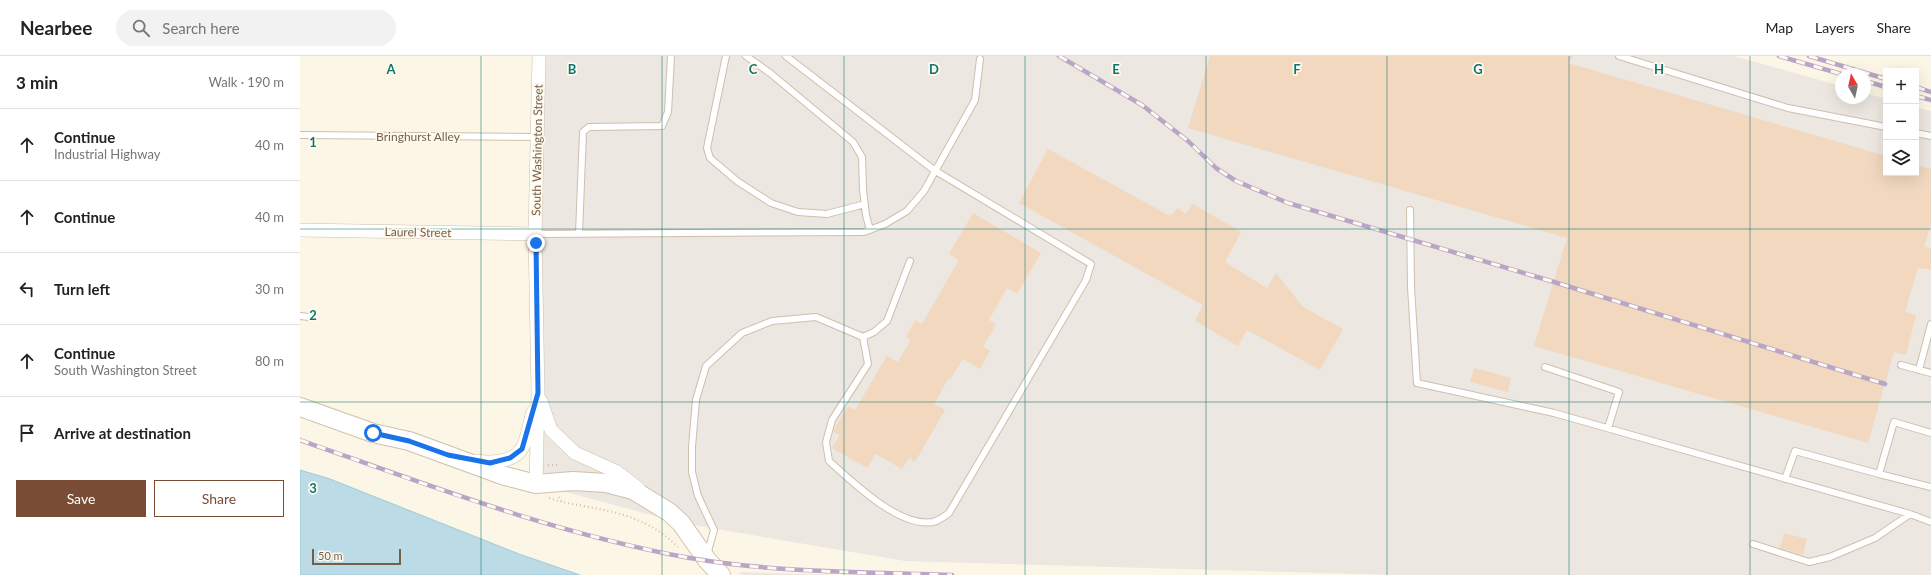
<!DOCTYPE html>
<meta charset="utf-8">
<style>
:root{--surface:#fff;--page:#f2f2f2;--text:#222;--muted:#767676;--line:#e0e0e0;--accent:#794c36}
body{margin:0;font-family:Lato,sans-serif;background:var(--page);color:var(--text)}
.controls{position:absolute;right:12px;top:12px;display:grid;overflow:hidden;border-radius:0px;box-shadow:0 4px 16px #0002}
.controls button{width:36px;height:36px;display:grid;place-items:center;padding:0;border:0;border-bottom:1px solid var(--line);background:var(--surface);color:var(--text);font:20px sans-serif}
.compass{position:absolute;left:1535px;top:12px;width:36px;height:36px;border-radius:50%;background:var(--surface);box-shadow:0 4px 16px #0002;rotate:351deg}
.scale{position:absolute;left:12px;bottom:10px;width:89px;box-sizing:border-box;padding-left:4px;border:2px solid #755f4b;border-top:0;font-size:11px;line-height:14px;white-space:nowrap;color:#755f4b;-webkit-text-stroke:3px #fffaed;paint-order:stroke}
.stop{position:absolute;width:12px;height:12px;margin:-9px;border:3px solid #1a73e8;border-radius:50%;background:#fff}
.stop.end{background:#1a73e8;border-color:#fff;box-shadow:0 1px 4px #0008}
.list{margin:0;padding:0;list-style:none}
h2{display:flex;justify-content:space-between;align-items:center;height:52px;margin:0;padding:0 16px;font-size:17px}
h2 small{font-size:13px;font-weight:400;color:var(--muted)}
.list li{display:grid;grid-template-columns:26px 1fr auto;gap:12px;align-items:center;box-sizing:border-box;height:72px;padding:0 16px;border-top:1px solid var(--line)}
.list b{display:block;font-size:15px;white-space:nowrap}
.list p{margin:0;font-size:13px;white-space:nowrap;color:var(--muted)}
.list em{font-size:13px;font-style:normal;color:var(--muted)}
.actions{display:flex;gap:8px;padding:12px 16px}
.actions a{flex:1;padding:9px 0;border:1px solid var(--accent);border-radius:0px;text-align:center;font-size:14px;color:var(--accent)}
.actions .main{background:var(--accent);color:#fff}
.icon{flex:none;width:22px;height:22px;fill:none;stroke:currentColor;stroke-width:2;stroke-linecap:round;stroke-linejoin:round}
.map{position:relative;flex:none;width:1631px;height:519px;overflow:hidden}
header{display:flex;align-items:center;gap:24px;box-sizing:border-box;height:56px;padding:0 20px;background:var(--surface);border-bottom:1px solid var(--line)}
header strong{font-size:19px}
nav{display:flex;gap:22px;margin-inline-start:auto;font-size:14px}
.search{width:280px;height:36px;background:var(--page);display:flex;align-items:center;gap:10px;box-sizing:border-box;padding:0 14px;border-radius:22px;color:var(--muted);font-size:15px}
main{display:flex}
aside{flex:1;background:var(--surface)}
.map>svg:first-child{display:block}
.industrial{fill:#ece7e0}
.water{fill:#bbdbe6;stroke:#a1c9d7}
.building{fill:#f1d8bf}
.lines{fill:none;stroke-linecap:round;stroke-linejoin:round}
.lane-casing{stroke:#cebfad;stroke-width:8}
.street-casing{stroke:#cebfad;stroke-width:14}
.secondary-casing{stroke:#d1bfaa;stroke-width:20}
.path{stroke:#d6bba1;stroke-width:2;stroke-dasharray:1 3;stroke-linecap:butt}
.lane{stroke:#fff;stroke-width:6}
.street{stroke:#fff;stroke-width:13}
.secondary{stroke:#fff;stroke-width:18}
.rail-casing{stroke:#baa5c6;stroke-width:4.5}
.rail{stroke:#fffaed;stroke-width:3;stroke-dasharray:9;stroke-linecap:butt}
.route{stroke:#1a73e8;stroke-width:5}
.grid{fill:none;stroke:#0f766e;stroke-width:1;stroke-opacity:0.55}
.labels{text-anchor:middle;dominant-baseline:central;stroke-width:3.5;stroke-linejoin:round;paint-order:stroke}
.street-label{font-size:12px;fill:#755f4b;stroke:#fffaed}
.grid-label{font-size:13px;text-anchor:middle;font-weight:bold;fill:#0f766e;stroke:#fffaed;stroke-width:3.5;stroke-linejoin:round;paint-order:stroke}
</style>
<header>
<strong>Nearbee</strong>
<div class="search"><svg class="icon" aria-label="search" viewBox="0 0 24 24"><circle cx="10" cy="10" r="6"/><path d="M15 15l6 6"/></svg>Search here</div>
<nav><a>Map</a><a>Layers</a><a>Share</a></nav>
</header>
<main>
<aside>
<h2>3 min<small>Walk · 190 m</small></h2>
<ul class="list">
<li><svg class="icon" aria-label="ahead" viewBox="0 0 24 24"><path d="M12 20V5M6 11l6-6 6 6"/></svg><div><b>Continue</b><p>Industrial Highway</p></div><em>40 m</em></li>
<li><svg class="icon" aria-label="ahead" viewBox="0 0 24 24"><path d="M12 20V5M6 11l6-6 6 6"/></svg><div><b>Continue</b></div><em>40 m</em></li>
<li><svg class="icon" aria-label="left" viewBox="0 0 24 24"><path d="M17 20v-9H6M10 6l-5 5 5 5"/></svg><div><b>Turn left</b></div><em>30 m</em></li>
<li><svg class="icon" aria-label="ahead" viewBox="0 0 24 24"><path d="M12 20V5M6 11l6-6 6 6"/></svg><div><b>Continue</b><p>South Washington Street</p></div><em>80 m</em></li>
<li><svg class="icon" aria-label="arrive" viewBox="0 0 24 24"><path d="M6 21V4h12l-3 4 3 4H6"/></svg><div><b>Arrive at destination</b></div></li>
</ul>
<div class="actions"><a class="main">Save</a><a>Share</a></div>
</aside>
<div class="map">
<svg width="1631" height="519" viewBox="0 0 1631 519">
<rect width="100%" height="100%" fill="#fcf6e7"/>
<path class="industrial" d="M238,0H1434L1541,30V42H1565V37L1586,43V117H1616V51L1631,55V519H1096L605,505L381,467L236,428Z
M438,516L537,519H443Z"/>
<path class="water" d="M0,414L30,423L219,498L280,519H0Z"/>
<path class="building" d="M910,0H1273L1268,7L1586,100V117H1616V109L1631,113V168L1624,191L1631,192V214L1618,212L1605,256L1616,259L1606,299L1594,296L1568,387L1234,290L1267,182L888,72Z
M748,93L870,160L878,152L886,158L893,148L941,176L925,206L967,232L976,217L1003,251L1043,273L1020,314L947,274L938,290L895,265L903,249L719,147Z
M673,157L741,197L717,238L707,232L689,264L696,268L683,291L690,295L680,313L663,303L650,324L648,323L634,348L645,354L615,406L609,402L602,413L576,398L567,412L532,392L540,379L534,376V373L548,350L555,354L587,300L598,306L611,284L606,281L615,264L622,268L659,204L649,198Z
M1174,312L1211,322L1208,336L1170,326Z
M1484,477L1507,483L1503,499L1480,492Z"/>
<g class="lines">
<g class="lane-casing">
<path id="lane" d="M426,0L407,92L410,102L437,125L471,147L498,156L527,158L565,148
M446,0L470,17L553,86L562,101L563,134L566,159L570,174
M486,0L634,114L791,208L786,224L649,457C645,460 638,465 633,466C599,472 553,426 529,405L526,386L532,364L568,308L563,281
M1319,0L1488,52L1586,71
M1616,77L1631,80
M0,79L237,81
M1110,154L1111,231L1117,327L1254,357L1610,458
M235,178L564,176L585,168L607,155L624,135L675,44L680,3
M279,178L283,76L289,71L362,70L368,56L371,0
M0,260L9,261
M563,281L574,276L587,265L610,205
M1601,309L1631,317
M1245,311L1319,336L1308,372
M1619,314L1631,268
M1631,377L1594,366L1579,418L1631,431
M1485,423L1495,395L1579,418
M1453,488L1509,506L1530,501L1575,482L1610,458L1631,466
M407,499L414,474L398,440L392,416V391L396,344L406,310L442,277L472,265L516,261L563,281"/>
</g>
<g class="street-casing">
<path id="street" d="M0,174L235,178
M241,345L251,374L275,397L317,416L339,433
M176,405C190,407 214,407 222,392C228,383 229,367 233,356
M236,428L238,337L235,178L239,0"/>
</g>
<g class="secondary-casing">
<path id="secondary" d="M0,351L73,377L109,385L205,420L236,428L273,425L306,427L333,434L369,456L381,467L407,504L421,519"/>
</g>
<path class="path" d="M248,409H257V412
M259,441L262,446C308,455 343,457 378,491
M249,442L262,446"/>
<use href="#lane" class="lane"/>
<use href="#street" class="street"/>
<use href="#secondary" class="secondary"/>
<g class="rail-casing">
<path id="rail" d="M759,0L842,49L888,85L916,112L936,125L988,147L1254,226L1585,328
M1479,0L1541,18
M1509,0L1586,23
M1565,25L1586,31
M1616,31L1631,36
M1616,40L1631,44
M0,384C128,429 256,478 390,502C476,517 565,516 652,519"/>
</g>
<use href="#rail" class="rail"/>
</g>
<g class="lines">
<path class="route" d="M73,377L109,385L148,399L190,407L210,402L222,393L238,337L236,187"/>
</g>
<path class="grid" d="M181,0V519M362,0V519M544,0V519M725,0V519M906,0V519M1087,0V519M1269,0V519M1450,0V519M0,173H1631M0,346H1631"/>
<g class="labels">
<g class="street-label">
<text x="118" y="80">Bringhurst Alley</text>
<text transform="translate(237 94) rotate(-89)">South Washington Street</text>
<text transform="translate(118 176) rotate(1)">Laurel Street</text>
</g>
</g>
<g class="grid-label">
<text x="91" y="18">A</text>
<text x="272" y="18">B</text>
<text x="453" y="18">C</text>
<text x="634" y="18">D</text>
<text x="816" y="18">E</text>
<text x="997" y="18">F</text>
<text x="1178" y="18">G</text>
<text x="1359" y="18">H</text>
<text x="13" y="91">1</text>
<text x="13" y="264">2</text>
<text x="13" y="437">3</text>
</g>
</svg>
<div class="controls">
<button>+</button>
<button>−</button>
<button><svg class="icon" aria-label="layers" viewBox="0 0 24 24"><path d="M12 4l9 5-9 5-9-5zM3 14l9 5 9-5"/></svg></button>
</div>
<svg class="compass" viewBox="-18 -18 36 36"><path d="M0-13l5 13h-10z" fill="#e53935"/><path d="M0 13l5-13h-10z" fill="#767676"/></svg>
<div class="scale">50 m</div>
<div class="stop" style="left:73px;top:377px"></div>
<div class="stop end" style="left:236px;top:187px"></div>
</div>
</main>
